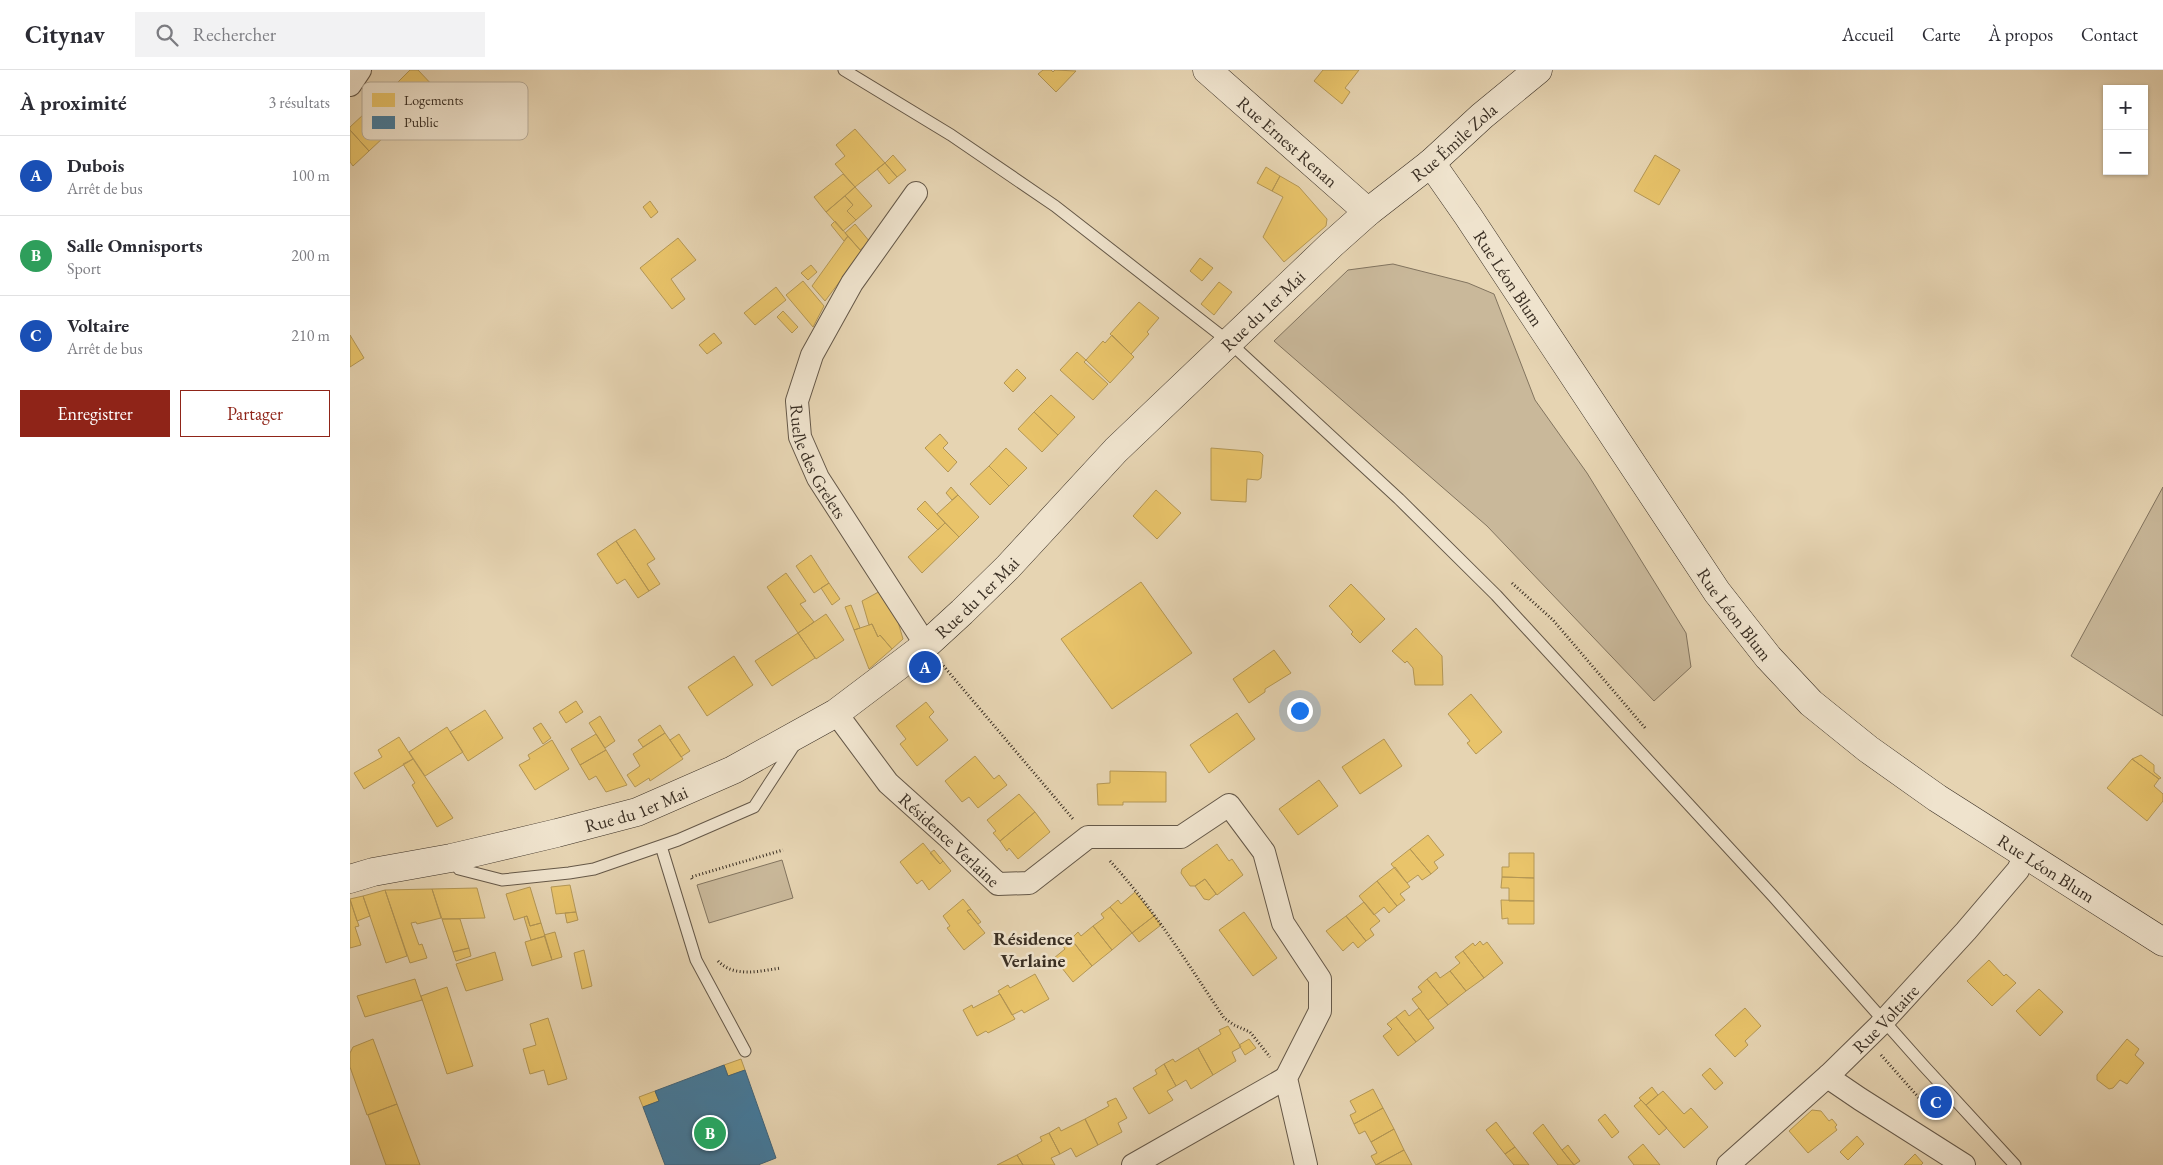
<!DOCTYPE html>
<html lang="fr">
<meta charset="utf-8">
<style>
:root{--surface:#fff;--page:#f2f2f3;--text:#2b2b33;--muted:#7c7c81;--line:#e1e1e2;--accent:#8f2418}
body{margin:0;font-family:"EB Garamond",serif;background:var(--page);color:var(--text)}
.controls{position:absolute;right:15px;top:15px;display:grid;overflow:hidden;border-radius:0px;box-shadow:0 1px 4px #0004}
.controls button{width:45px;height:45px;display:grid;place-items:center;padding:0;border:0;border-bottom:1px solid var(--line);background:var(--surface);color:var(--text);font:25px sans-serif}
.you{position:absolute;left:949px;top:640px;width:18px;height:18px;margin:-12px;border:4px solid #fff;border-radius:50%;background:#1a73e8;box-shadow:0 0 0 8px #1a73e833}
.badge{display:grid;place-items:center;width:32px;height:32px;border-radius:50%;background:var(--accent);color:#fff;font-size:16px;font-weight:700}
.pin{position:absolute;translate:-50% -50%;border:2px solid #fff;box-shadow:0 1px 5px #0006}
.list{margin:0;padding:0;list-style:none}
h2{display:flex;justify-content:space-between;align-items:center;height:65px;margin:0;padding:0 20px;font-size:21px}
h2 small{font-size:16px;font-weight:400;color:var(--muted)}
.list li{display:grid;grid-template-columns:32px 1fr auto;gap:15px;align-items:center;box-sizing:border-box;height:80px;padding:0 20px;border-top:1px solid var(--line)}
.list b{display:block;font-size:19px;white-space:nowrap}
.list p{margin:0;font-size:16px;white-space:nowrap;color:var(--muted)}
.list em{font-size:16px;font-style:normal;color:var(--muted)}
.actions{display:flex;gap:10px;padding:15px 20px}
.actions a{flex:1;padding:11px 0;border:1px solid var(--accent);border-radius:0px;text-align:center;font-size:18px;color:var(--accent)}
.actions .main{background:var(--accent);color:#fff}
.icon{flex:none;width:28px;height:28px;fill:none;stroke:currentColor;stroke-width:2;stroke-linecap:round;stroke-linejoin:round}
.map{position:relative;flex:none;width:1813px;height:1095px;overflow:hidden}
header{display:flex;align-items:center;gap:30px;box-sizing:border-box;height:70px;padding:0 25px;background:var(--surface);border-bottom:1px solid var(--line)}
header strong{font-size:24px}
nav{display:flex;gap:28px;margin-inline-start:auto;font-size:18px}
.search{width:350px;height:45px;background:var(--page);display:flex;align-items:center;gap:12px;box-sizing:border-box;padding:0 18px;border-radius:0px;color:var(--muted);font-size:19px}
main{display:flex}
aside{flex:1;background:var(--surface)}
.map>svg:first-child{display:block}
.green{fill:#c9b89a;stroke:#82745f}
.homes{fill:#e9c46a;stroke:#b49755}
.public{fill:#457b9d;stroke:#426479}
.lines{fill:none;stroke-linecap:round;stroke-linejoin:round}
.lane-casing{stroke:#655848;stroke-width:13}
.street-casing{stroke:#655848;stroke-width:24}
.secondary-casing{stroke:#3a2f24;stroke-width:29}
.path{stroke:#3a2f24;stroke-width:3;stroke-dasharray:1 2.5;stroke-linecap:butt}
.lane{stroke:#efe3cd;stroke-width:11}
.street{stroke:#efe3cd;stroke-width:22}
.secondary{stroke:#efe3cd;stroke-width:28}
.labels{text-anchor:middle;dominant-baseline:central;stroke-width:5;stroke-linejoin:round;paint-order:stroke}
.street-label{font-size:18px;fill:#3a2f24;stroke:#efe3cd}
.neighbourhood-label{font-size:19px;font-weight:bold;fill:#3a2f24;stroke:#efe3cd}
.key{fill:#efe3cd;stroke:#b9ad9a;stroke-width:1}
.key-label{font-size:14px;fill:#3a2f24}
</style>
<header>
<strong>Citynav</strong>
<div class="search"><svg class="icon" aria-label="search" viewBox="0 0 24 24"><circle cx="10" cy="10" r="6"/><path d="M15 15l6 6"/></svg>Rechercher</div>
<nav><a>Accueil</a><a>Carte</a><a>À propos</a><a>Contact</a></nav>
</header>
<main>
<aside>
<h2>À proximité<small>3 résultats</small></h2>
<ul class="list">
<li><span class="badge" style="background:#1a4fb4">A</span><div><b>Dubois</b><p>Arrêt de bus</p></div><em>100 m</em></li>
<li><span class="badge" style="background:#2e9e5b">B</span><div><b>Salle Omnisports</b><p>Sport</p></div><em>200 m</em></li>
<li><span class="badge" style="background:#1a4fb4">C</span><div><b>Voltaire</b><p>Arrêt de bus</p></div><em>210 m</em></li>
</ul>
<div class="actions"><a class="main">Enregistrer</a><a>Partager</a></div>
</aside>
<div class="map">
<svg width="1813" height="1095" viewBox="0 0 1813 1095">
<rect width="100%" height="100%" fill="#e6d4b2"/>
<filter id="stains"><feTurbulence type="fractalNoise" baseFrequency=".004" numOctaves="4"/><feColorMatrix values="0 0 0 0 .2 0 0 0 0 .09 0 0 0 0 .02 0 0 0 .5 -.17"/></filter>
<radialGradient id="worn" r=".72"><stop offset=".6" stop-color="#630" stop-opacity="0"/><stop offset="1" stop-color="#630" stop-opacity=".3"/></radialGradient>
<path class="green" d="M1043,194L1118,213L1144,224L1185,330L1237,403L1336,563L1341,597L1304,631L1137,456L924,271L998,200Z
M1813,417V646L1721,586Z
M432,790L443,828L359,853L347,815Z"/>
<path class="homes" d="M60,0H68L85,18L66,36L46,14Z
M693,0H701L703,2L705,0L726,1L706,22L688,4Z
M973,0H1009L995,18L1000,22L992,34L964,11Z
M14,44L35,66L19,81L0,60V57Z
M505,59L535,93L505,117L485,94L495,86L486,75Z
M0,60L19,81L3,96L0,92Z
M543,85L556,100L547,107L535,93Z
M1305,85L1330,100L1309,135L1284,121Z
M535,93L547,107L539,114L527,99Z
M916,97L930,106L922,121L907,113Z
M493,104L505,117L476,142L464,127Z
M930,106L949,117L977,149L976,156L934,192L913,167L933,127L922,121Z
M505,117L522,136L506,150L497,141L503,135L495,126Z
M495,126L503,135L497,141L506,150L493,161L476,142Z
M300,131L308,142L301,148L293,137Z
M485,151L498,166L494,171L481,155Z
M505,154L520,172L510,180L495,163Z
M498,166L512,182L475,231L462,216Z
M328,168L346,190L321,209L335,229L322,239L290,198Z
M850,188L863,198L852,211L840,201Z
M461,195L467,202L458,210L451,203Z
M453,211L474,236L463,257L436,225Z
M869,212L882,222L864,245L851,234Z
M426,217L436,230L405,255L394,243Z
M789,232L809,248L797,262L799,264L781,284L760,264Z
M433,241L448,257L442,263L427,247Z
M364,263L372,273L357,284L349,275Z
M0,265L14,288L0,297Z
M762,265L784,287L760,313L736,290L753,271L755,273Z
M727,282L736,290L734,292L758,314L743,330L710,300Z
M667,299L676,308L663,322L654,313Z
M701,325L725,347L708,365L684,342Z
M684,342L708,365L692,382L668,359Z
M590,364L598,373L593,378L607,392L598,402L575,378Z
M656,378L677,398L659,416L639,396Z
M861,378L910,382L913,385L911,408L908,410L897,409L896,432L861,430Z
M639,396L659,416L640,435L620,414Z
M601,417L608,425L602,430L596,423Z
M806,420L831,443L807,469L783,446Z
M608,425L629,447L609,467L587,444Z
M575,431L595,453L588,460L567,439Z
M595,453L609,467L572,503L558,487Z
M285,459L305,489L297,494L310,514L299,521L266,471Z
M266,471L299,521L288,528L275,509L267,514L247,484Z
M461,485L479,513L464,523L446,496Z
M436,503L456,531L450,534L464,552L448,563L417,517Z
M791,512L842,583L762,639L711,569Z
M479,513L490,529L482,535L471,518Z
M1001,514L1035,549L1010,573L1001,564L1003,562L979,536Z
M534,519L544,538L553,569L542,579L530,565L528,567L522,554L519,555L512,531Z
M501,535L510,558L504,560L495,537Z
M476,544L494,570L466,589L448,563Z
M522,554L528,567L530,565L542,579L519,599L504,560Z
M1066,558L1092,586L1093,615H1065L1063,598L1057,591L1055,593L1042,581Z
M448,563L465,588L422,616L405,591Z
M924,580L941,603L915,619V622L899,633L883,609Z
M384,586L403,615L357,646L338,617Z
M1121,624L1152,662L1126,684L1117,673L1120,671L1098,644Z
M226,631L233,642L216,653L209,642Z
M576,632L584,642L579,647L598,670L567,696L550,674L556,669L546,656Z
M135,640L153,668L118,691L100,662Z
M887,643L905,669L859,703L840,675Z
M250,646L265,671L255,678L239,653Z
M191,653L201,668L193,674L183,658Z
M310,655L315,663L293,677L288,670Z
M97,657L113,682L75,706L59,682Z
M315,663L333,689L300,711L299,708L285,717L277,705L290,696L283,684Z
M246,664L256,680L230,695L221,679Z
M329,664L340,681L331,687L320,670Z
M49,667L63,689L14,719L4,703L32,687L28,680Z
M1034,669L1052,696L1010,724L992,697Z
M202,670L219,699L185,720L169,695L180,689L178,685Z
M256,680L277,715L256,722L246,706L239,710L230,695Z
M1791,685L1804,695V702L1811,708L1809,709L1782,689Z
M625,686L644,709L649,705L657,715L628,738L619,727L612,732L595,711Z
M63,689L103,748L87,757L62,715L65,713L53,694Z
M1782,689L1809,709L1804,716L1813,724V731L1797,751L1757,718Z
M760,701L816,702V732H773V735H748L747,714L760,713Z
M969,710L988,736L948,765L929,739Z
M669,724L685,742L650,771L643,763L646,761L637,750Z
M685,742L700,762L668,789L659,778L657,781L650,771Z
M1078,765L1094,785L1084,792L1088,798L1081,804L1060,779Z
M573,773L590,794L593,791L601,801L579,820L572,810L567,814L550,792Z
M867,774L879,791L882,789L893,805L867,825L855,809L845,816H840L831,803L832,799Z
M1060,779L1081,804L1072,810L1068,805L1057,813L1041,794Z
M584,780L593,791L590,794L580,783Z
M1159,783H1184V808L1152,807V797H1159Z
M1045,797L1060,817L1050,824L1055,830L1047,836L1027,811Z
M1152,807L1184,808V831H1159V818H1151Z
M855,809L866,824L859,830L854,829L845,816Z
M1027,811L1047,836L1039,843L1034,837L1024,845L1009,826Z
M220,815L226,842L206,844L201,817Z
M180,817L191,853L180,856L177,846L164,850L156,824Z
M127,818L135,848L92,849L82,819Z
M82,819L91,848L67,854L66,852L61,853L69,875L72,874L77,888L60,893L35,820Z
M35,820L57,886L36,893L13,826Z
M785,822L804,846L782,863L760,837L768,830L771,834Z
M13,826L20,846L7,851L0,829Z
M613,829L621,839L617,841L635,863L614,880L597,858L600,856L593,846Z
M0,830L9,856L5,857L11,875L0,878Z
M1151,830L1184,831V854H1158V848L1152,849Z
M1014,832L1030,851L1020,859L1024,865L1016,871L996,846Z
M760,837L782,863L762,880L743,856L754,848L751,844Z
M621,839L631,852L628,854L617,841Z
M226,842L228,850L217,853L215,843Z
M894,842L927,888L903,906L869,860Z
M177,846L180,856L191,853L195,866L181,870L174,847Z
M804,846L811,855L789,872L782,863Z
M996,846L1016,871L1008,878L1003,872L993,881L976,861Z
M92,849H110L119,878L103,882Z
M743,856L762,880L742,896L721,869L728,862L731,866Z
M205,862L212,887L202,890L194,865Z
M195,866L202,890L182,896L175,872Z
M721,869L742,896L723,912L704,888L715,879L712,875Z
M1130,871L1133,875L1137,872L1153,893L1134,908L1113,881L1123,873L1125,876Z
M119,878L121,886L106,891L103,882Z
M234,880L242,916L232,919L224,883Z
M1113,881L1134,908L1116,921L1100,901L1110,893L1105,887Z
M145,882L153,910L116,921L106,894Z
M1639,890L1654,906L1656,904L1666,913L1642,936L1617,911Z
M1100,901L1116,921L1098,935L1077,909L1086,902L1090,908Z
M685,904L699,929L674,943L672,940L662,945L648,921L658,915L660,918Z
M65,909L72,930L15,947L7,926Z
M1077,909L1098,935L1078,950L1062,929L1072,922L1068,917Z
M97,917L123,996L97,1004L71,926Z
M1689,919L1713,942L1690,966L1666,941Z
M650,924L665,949L638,963L636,961L627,966L613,940L622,935L623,938Z
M1069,938L1084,958L1066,972L1046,947L1055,940L1059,946Z
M1395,938L1411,956L1395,971L1398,975L1385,987L1365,965Z
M1046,947L1066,972L1048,986L1033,966L1042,959L1037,954Z
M198,948L217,1009L198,1015L194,1000L180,1004L173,979L186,975L180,954Z
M878,956L891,977L882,982L886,991L863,1005L848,978L871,964L869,960Z
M23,969L47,1034L17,1045L0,997V983L3,977Z
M899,969L906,978L895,985L889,975Z
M1777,969L1789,979L1785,985L1794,993L1777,1014L1770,1010L1763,1018L1759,1019L1747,1010V1005Z
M848,978L863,1005L841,1019L836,1010L826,1016L814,994L823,989L825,992Z
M391,989L395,1000L378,1006L374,995Z
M814,994L826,1016L817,1021L823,1030L799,1044L783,1018L807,1004L805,1000Z
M1360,998L1373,1013L1365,1020L1352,1005Z
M1302,1017L1308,1025L1296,1035L1289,1028Z
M1023,1019L1033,1038L1004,1054L1000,1045L1006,1042L1000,1031Z
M305,1021L309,1031L293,1037L289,1027Z
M1313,1021L1334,1044L1341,1038L1358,1057L1334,1078L1296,1035Z
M766,1028L777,1048L768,1053L772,1062L748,1075L735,1049L759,1036L757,1032Z
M1291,1030L1317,1058L1309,1065L1284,1036Z
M47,1034L70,1095H36L18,1045Z
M1033,1038L1044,1059L1021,1072L1015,1061L1009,1064L1004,1054Z
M1462,1040L1471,1041L1479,1051L1482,1049L1487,1055L1485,1057L1487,1060L1458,1083L1439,1061Z
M1255,1044L1269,1062L1262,1068L1248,1050Z
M735,1049L748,1075L726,1087L721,1078L710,1084L699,1063L709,1057L711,1061Z
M1146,1052L1165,1077L1155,1084L1136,1060Z
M1193,1054L1212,1080L1224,1095H1208L1183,1063Z
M1044,1059L1054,1080L1026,1095L1021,1086L1027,1083L1021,1072Z
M699,1063L710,1084L701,1088L705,1095H673L667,1085L692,1071L690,1067Z
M1507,1066L1514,1074L1498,1090L1490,1082Z
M1293,1074L1310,1095H1284L1278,1087Z
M1218,1075L1230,1091L1224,1095L1212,1080Z
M1165,1077L1179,1095H1164L1155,1084Z
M1054,1080L1062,1095H1026Z
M1565,1084L1573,1093L1571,1095H1554Z
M667,1085L673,1095H647Z"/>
<path class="public" d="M374,995L378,1006L395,1000L426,1088L408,1095H315L293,1037L309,1031L305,1021Z"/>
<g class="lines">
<g class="lane-casing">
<path id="lane" d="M494,0L601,65L705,136L878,271L1049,429L1146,525L1423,826L1573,995L1665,1095
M311,776L346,890L395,981
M102,789L109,799L152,810L219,803L244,799L328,770L404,737L445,674"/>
</g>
<g class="street-casing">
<g id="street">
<path d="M0,15L10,0"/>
<path id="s1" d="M566,123L502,213L462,285L447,331L450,367L468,408L576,575"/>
<path id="s2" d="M486,643L538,713L597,766L648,814L679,813L738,767H831L879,735L914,782L933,853L970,909V941L936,1008L956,1095"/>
<path d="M1479,1005L1485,1012L1510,1029L1614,1095"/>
<path d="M783,1095L936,1008"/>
<path id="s3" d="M1378,1095L1479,1005L1529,956L1616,861L1668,800L1675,785"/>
</g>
</g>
<g class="secondary-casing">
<g id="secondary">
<path id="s4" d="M857,0L1018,142"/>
<path id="s5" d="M1081,93L1118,146L1367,522L1418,587L1461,633L1518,679L1587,728L1813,872"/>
<path id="s6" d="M0,809L23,802L101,788L207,763L287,742L383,700L486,643L576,575L612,542L658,497L766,380L981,175L1018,142L1081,93L1132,46L1188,0"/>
</g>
</g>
<path class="path" d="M1162,513L1203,550L1296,659
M591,593L723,749
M760,791C804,839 838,894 874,948L884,955L900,962L920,987
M342,809L341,807L433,780
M368,891C384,908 410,901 431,898
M1531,985L1578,1038L1580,1046"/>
<use href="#lane" class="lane"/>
<use href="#street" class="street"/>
<use href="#secondary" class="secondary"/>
</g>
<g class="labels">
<g class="street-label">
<text stroke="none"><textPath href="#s4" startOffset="108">Rue Ernest Renan</textPath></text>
<text stroke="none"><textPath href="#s6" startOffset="1360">Rue Émile Zola</textPath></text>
<text stroke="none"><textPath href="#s5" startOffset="139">Rue Léon Blum</textPath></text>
<text stroke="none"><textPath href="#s6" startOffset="1105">Rue du 1er Mai</textPath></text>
<text stroke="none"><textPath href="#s1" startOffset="306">Ruelle des Grelets</textPath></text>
<text stroke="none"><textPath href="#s6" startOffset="700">Rue du 1er Mai</textPath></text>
<text stroke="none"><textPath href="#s5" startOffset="544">Rue Léon Blum</textPath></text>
<text stroke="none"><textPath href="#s6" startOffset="295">Rue du 1er Mai</textPath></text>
<text stroke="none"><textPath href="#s2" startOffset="171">Résidence Verlaine</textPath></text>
<text stroke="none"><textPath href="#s5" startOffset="949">Rue Léon Blum</textPath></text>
<text stroke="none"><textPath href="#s3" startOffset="215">Rue Voltaire</textPath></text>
</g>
<g class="neighbourhood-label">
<text x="683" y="868">Résidence<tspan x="683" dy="22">Verlaine</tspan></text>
</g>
</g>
<rect x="12" y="12" width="166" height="58" rx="8" class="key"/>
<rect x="22" y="23" width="23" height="14" fill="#e9c46a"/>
<rect x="22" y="46" width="23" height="13" fill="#457b9d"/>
<g class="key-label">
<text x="54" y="35">Logements</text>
<text x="54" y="57">Public</text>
</g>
<rect width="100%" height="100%" filter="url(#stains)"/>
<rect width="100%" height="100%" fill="url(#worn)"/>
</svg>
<div class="controls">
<button>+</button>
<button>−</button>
</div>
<div class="you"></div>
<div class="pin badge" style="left:575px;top:597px;background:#1a4fb4">A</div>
<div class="pin badge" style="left:360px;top:1063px;background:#2e9e5b">B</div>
<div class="pin badge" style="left:1586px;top:1032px;background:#1a4fb4">C</div>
</div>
</main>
